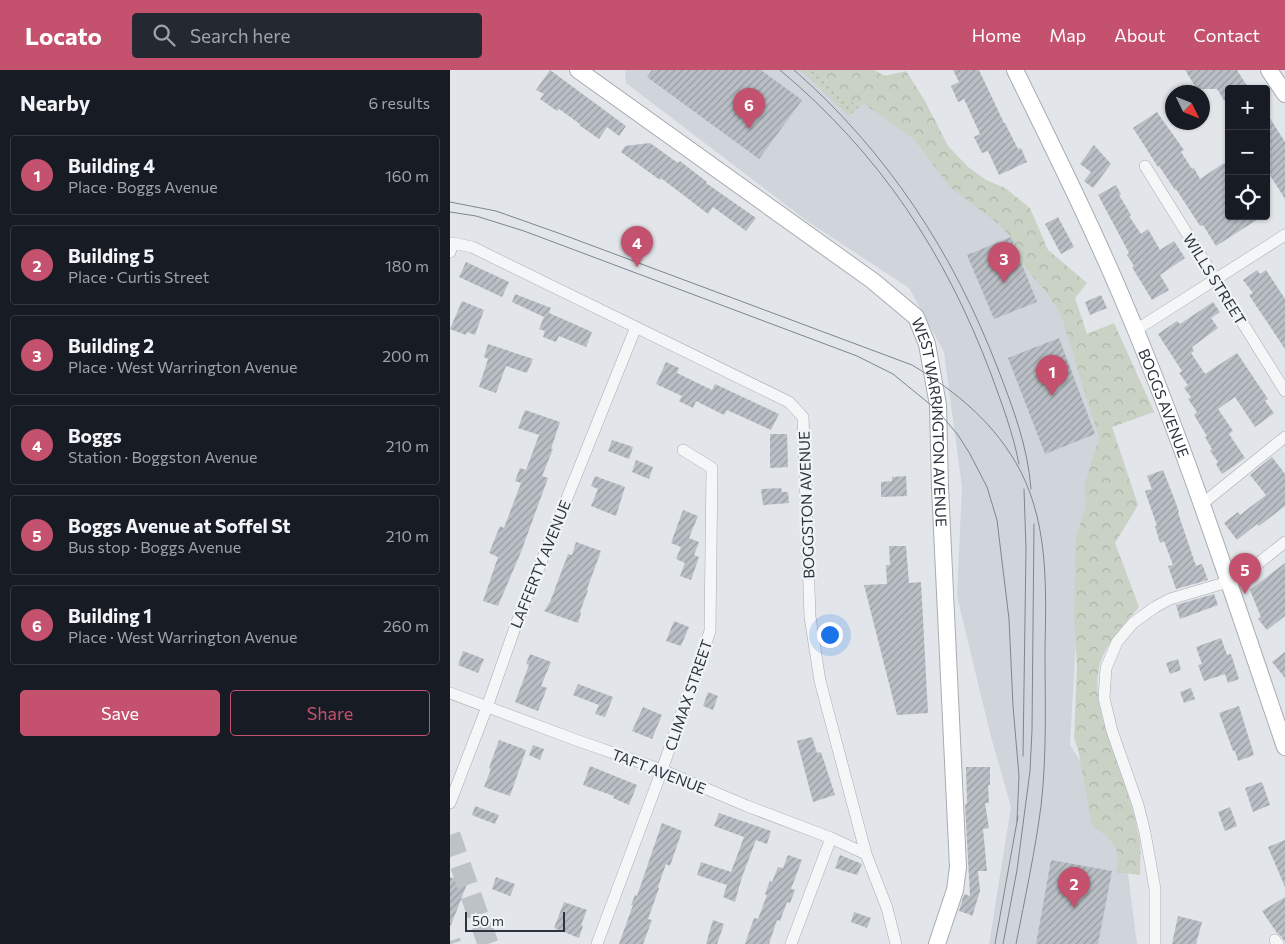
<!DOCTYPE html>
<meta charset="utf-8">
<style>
:root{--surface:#171b24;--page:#242831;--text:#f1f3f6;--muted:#9ea1a6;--line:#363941;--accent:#c4516d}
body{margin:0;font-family:Commissioner,sans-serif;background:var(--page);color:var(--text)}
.controls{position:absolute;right:15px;top:15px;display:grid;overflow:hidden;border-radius:5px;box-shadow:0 1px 4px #0004}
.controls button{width:45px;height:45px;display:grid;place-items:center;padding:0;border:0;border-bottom:1px solid var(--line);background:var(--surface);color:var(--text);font:25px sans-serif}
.compass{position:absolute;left:715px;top:15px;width:45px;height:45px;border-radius:50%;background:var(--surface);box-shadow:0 1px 4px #0004;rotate:133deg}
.scale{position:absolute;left:15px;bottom:12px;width:100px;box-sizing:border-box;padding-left:5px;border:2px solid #2b3540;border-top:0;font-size:14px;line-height:18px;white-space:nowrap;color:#2b3540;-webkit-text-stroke:4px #f1f4f7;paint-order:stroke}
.you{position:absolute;left:379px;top:564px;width:18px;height:18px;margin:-12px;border:4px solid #fff;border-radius:50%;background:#1a73e8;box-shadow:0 0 0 8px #1a73e833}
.badge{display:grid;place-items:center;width:32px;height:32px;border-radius:50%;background:var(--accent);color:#fff;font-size:16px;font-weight:700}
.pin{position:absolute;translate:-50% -41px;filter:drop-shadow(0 1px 2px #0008)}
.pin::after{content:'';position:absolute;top:26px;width:18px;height:15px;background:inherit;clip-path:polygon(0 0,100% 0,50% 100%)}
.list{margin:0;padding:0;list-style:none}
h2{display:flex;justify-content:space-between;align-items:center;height:65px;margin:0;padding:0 20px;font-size:21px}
h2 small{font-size:16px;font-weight:400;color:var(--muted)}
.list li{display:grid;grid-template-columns:32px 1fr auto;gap:15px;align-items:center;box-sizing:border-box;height:80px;margin:0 10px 10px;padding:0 10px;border:1px solid var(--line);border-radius:5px}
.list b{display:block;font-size:19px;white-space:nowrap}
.list p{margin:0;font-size:16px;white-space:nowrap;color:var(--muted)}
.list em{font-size:16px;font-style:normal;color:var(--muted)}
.actions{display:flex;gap:10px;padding:15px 20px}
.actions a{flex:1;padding:11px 0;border:1px solid var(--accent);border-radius:5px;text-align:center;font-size:18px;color:var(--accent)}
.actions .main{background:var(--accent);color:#fff}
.icon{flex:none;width:28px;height:28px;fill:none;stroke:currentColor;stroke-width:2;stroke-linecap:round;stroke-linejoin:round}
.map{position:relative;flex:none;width:835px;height:874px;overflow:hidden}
header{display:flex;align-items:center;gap:30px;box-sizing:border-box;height:70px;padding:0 25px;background:var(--accent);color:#fff}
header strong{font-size:24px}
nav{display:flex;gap:28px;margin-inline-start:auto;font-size:18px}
.search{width:350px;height:45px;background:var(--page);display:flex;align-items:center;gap:12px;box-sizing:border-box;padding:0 18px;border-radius:5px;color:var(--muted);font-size:19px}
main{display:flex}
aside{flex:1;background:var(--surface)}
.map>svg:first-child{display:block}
.built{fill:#d0d5db}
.grass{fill:url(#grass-dots)}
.forest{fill:url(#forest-crowns)}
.building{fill:url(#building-hatch)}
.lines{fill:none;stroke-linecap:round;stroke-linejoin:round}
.highway-tunnel{stroke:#bdc2c7;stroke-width:21;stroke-dasharray:21 11;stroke-linecap:butt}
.street-casing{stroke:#a7adb3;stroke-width:12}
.secondary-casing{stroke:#a7adb3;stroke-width:18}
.street{stroke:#f4f6f8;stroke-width:11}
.secondary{stroke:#fff;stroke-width:16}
.tram{stroke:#7c8691;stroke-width:1}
.labels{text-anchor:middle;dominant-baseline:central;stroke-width:4.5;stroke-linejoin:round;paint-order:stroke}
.street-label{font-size:15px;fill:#2b3540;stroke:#f1f4f7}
</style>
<header>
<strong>Locato</strong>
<div class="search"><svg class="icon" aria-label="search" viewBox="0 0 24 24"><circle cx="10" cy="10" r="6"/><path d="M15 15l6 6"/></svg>Search here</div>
<nav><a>Home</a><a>Map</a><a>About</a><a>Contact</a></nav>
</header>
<main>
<aside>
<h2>Nearby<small>6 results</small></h2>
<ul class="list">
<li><span class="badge">1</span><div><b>Building 4</b><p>Place · Boggs Avenue</p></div><em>160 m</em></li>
<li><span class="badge">2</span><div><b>Building 5</b><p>Place · Curtis Street</p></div><em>180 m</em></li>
<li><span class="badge">3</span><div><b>Building 2</b><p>Place · West Warrington Avenue</p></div><em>200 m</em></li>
<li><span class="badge">4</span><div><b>Boggs</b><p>Station · Boggston Avenue</p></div><em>210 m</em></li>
<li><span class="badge">5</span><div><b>Boggs Avenue at Soffel St</b><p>Bus stop · Boggs Avenue</p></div><em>210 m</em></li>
<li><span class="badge">6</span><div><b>Building 1</b><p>Place · West Warrington Avenue</p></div><em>260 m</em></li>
</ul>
<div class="actions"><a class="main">Save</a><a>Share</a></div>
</aside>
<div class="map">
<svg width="835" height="874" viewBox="0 0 835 874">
<defs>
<pattern id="grass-dots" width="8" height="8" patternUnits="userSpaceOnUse" patternTransform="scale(1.25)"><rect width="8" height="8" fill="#c9d2c4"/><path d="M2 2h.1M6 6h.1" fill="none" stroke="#adb5a9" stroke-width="1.8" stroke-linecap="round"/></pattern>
<pattern id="forest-crowns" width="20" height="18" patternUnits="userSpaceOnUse" patternTransform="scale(1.25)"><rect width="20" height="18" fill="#c9d2c4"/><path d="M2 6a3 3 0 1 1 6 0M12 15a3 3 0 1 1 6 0" fill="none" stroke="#adb5a9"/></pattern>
<pattern id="building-hatch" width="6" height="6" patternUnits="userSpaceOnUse" patternTransform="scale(1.25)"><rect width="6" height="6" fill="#b9bfc5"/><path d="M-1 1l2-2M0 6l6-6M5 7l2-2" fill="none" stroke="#979ca1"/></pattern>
</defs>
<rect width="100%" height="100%" fill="#e2e5e9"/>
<path class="built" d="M175,0H381L552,140L621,229L657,356L631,482L620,675L672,756L687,874H539L561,737L540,663L507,526L512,417L494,282L459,218L357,151L176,13Z"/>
<path class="grass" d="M351,0H363L381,16L409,37L399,46Z"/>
<path class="forest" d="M363,0H425L434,6L456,1L475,31L498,76L518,97L536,110L555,118L580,138L598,180L637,213L625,228L637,264L664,253L704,342L662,357L688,435L665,473L689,537C675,553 657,572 650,593C640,629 660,670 672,704C678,723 684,743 688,763C692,776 690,791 690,805L666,802C673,777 660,769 642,755L628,679L624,668L627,597L624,544L626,467L636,435L634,417L649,368L611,245L597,223L572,194L561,167L545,151L500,117L464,69L414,34L409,37L381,16Z"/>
<path class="building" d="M100,0L176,56L169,66L157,57L149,69L129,55L130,54L109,39L107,41L90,29L94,24L86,20Z
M202,0H311L352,30L309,89L197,7Z
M503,0H529L554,53H555L568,79L571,78L577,92L549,105L538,81L532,83L524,67L530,64L514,29L508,32L501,16L509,12Z
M735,0H787L799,19H779V38L767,19H752L748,21Z
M707,42L734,80L731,82L742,99L744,98L750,109L774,93L779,100V146H813L766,176L753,155L750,156L726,119L725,120L709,96L708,97L683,58Z
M816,42L835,72V129L816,99Z
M200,73L228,93L230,91L257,112L256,113L306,148L296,161L263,137L258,144L211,108L210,110L171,82L175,76Z
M644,75L661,94L643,118L634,111L641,102L630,94Z
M666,115L671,124L669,125L681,145L679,146L691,164L698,159L710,180L724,171L735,188L710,205L719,220L702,230L682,197L684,196L677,185L679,183L648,125Z
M608,147L624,177L611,184L595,154Z
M561,167L587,232L544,249L517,185Z
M16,192L59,212L52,227L9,207Z
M807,200L810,204L816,200L835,229V279L799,225L803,223L793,210Z
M65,224L101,238L99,243L142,262L136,277L109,266L106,272L93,267L95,261L89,259L94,247L62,232Z
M651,225L657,238L640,245L635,232Z
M12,231L34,240L25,265L17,262L16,265L0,259Z
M763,232L770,242L761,248L768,258L742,277L744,281L741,283L755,304L787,283L818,329L815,331L824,343L805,357L785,327L768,339L783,361L779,364L795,388L772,404L766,394L768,392L760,381L762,379L755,367L757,366L744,345L747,342L738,329L741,327L734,318L738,315L729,303L732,301L708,264L727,251L730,254Z
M609,268L645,364L595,384L558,288Z
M38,274L83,289L77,303L56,296L46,323L29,317L38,289L34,287Z
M216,292L229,298L227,303L262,320L265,314L329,344L321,360L277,340L274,345L246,331L243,338L229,331L232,326L206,314Z
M75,340L110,352L101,379H103L92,406L98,408L71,482L48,536L33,531L48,487L39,483L50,456L54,458L71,413L65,411L70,398L76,400L89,365L68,358Z
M320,364H337L338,397L320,398Z
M162,370L183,377L179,389L158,381Z
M822,387L835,404V436L809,456L807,454L787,470L774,453L788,442L790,445L816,425L800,405Z
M186,390L203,397L199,409L182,402Z
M713,400L724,428L729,442L728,443L746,496L752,494L758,510L726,519L718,496L723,495L714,471L710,473L705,456H707L695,421L702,419L697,406Z
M145,406L175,417L166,446L141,436L148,419L141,416Z
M456,406L457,426L431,427V412L442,411V407Z
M331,418L332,422H338L339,433L313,435L311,419Z
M233,440L248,446L239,468L249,472L244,485L249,487L241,510L230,506L235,493L226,489L231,477L221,473Z
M126,472L151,481L137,519L138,520L130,542L131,543L128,553L94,541L100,532L118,484L122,485Z
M439,476H456L459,513L471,512L478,643L447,645L414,515L437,514L436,495H440Z
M835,493V546L817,560L808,549L811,547L800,520Z
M764,524L768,535L730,549L726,535Z
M224,551L239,557L231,576L216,571Z
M771,568L777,585L781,584L789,609L778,613L775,604L754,611L748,595L752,594L746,577Z
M13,581L34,589L28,603L8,595Z
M835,582V608L822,592Z
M80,584L101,592L91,616L97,618L88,641L65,632L79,595L76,594Z
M728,589L731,600L720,604L716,593Z
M128,614L163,627L155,647L145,644L149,635L123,625Z
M741,618L745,629L734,633L730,622Z
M258,622L268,626L263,640L253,636Z
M789,636L804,685L788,691L785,681H783L769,643Z
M193,637L212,645L202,669L182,661Z
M362,667L367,683L371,682L385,725L363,732L347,671Z
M49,670L76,680L60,726L34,717L41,699L39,698Z
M83,675L94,679L90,690L79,685Z
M140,696L187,715L179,735L163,728L164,726L133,715Z
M516,697H540V715H538L539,733H535L539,758L533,759L537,801H528L530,821L522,847L521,845L509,841L514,824L520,826L515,734H517Z
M812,712L820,735L803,742L795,718Z
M25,736L49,745L45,754L22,745Z
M780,737L787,756L775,761L768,742Z
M269,743L321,761L317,774L306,770L292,807L285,832L273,827L277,815L247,805L251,792L281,802L294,767L264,756Z
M212,753L232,761L220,796L216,794L208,817L209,818L198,849L202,850L193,874H169L183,835H181L185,825L187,826Z
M835,770V817L818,777Z
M338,785L352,790L341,819L345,820L340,833L337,832L330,851L327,850L319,874H295L304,848L308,849L317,825L315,824L320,811L322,812L328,797L333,798Z
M390,785L412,794L407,805L385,798Z
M601,790L662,801L648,874H586Z
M0,807L17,814L1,855H0Z
M46,807L65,814L60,826L42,819Z
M835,827V872L831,866L827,863L812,841Z
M114,832L137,840L131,855L133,856L129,868L104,858Z
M404,842L421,848L417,858L401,852Z
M728,846L752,852L746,874H722Z
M263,850L274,854L267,874H256Z"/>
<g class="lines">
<path class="highway-tunnel" d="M0,765L38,874
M0,871L1,874"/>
<g class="street-casing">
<path id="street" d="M695,96L835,321
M0,182L3,173L22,177L339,332L353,347L360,547L370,611L416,784L437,838L446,874
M686,260L835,165
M752,434L835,367
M0,623L126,670L212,700L297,736L381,768L416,784
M0,733L37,637L67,552L186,257
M825,870L828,874
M147,874L212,700L260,561L262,398L233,380
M341,874L381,768
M705,874V819L695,763L688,735L662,661L654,628L656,598L667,572L683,553L705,537L720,529L778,512L795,504L835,472"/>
</g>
<g class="secondary-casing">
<g id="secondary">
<path id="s1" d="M128,0L423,211L466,247L477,274L488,335L490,417L508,797L505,820L487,874"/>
<path id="s2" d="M565,0C607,86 650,172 686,261C742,397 787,537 835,677"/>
<path d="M819,0L835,24"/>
</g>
</g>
<use href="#street" class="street"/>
<use href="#secondary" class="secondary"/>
<path class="tram" d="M330,0C430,84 495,182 541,304C552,334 563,363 569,394
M344,0C437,81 504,184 548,299C563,338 578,377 581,419
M0,132L46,141L111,164L462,295C507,322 546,354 571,402C599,458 596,520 595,581C595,632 597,685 591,736C585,782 575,828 566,874
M0,142L26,146L74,161L407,286L443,304L487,340L508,365L520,384L537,417L547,450L559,549L563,636L569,706L567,751
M573,686L576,479L574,419
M545,874L568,746
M553,874L567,800L580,701L582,660L584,454"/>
</g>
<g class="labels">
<g class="street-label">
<text transform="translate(765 209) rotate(58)">WILLS STREET</text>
<text stroke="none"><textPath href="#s2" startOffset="365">BOGGS AVENUE</textPath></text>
<text stroke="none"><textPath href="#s1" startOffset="526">WEST WARRINGTON AVENUE</textPath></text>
<text transform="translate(356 435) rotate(-92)">BOGGSTON AVENUE</text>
<text transform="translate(90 494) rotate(-68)">LAFFERTY AVENUE</text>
<text transform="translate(238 625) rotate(-71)">CLIMAX STREET</text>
<text transform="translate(209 701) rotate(21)">TAFT AVENUE</text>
</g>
</g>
</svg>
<div class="controls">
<button>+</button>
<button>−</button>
<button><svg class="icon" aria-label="locate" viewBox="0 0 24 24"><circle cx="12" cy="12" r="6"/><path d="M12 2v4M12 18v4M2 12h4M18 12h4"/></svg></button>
</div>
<svg class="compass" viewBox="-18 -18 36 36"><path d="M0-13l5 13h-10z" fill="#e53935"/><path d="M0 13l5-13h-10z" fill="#9ea1a6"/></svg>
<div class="scale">50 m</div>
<div class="you"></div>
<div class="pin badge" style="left:602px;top:326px">1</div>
<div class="pin badge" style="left:624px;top:838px">2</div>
<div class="pin badge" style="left:554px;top:213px">3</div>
<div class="pin badge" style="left:187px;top:197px">4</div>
<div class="pin badge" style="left:795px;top:524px">5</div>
<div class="pin badge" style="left:299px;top:59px">6</div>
</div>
</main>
